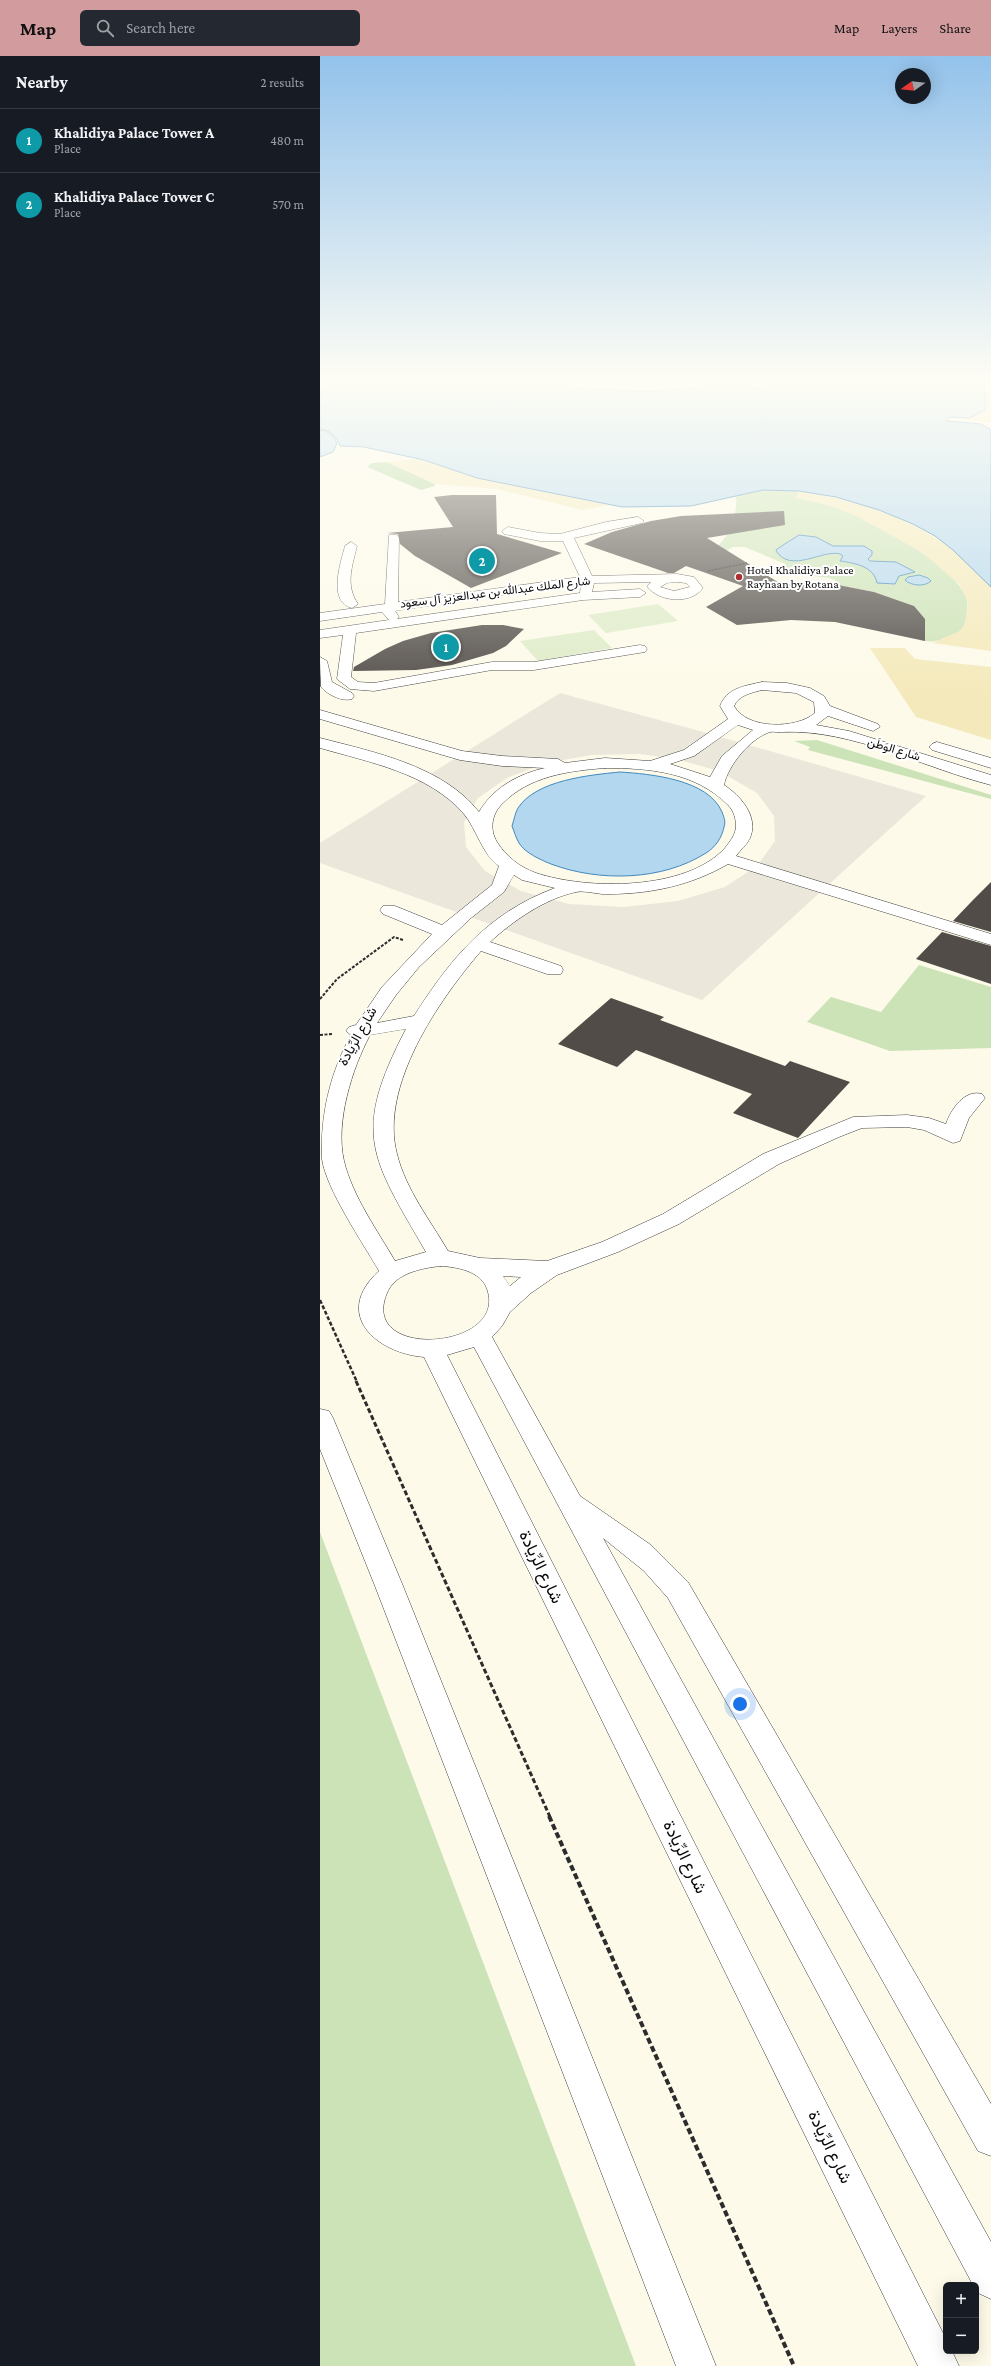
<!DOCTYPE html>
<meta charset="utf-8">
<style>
:root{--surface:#171b24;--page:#242831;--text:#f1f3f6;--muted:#9ea1a6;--line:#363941;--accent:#d29b9e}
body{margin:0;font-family:"Crimson Pro",Vazirmatn,serif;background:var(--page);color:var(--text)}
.controls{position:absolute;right:12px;bottom:12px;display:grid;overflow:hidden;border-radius:6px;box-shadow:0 4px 16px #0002}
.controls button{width:36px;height:36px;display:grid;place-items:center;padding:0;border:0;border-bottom:1px solid var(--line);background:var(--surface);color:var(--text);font:20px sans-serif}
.compass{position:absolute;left:575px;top:12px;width:36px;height:36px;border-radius:50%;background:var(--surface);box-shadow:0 4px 16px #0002;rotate:256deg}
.you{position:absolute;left:420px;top:1648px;width:14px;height:14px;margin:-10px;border:3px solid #fff;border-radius:50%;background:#1a73e8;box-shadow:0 0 0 6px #1a73e833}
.badge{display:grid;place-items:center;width:26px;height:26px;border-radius:50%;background:var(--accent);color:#fff;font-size:13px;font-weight:700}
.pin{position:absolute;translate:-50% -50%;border:2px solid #fff;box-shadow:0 1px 4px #0006}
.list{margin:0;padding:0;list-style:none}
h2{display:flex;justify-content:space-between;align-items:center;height:52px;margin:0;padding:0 16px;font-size:17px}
h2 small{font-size:13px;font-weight:400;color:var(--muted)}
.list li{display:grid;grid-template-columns:26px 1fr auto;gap:12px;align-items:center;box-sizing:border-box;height:64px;padding:0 16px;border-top:1px solid var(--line)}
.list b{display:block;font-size:15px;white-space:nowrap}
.list p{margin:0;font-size:13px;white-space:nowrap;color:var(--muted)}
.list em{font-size:13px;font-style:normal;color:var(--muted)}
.icon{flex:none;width:22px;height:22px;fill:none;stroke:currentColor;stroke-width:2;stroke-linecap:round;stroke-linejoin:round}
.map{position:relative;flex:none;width:671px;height:2310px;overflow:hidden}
header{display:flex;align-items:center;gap:24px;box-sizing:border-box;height:56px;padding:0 20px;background:var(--accent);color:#111}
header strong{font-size:19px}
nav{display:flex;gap:22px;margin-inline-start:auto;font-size:14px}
.search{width:280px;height:36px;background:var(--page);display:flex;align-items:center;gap:10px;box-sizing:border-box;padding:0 14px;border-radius:6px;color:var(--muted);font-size:15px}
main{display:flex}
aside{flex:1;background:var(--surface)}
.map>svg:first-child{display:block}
.green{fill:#cce3b7}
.forest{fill:#b0d298}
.sand{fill:#f4e9ba}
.pitch{fill:#deebc8}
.plaza{fill:#ebe7da;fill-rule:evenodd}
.water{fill:#b3d7ef;stroke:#4189bf}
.building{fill:#514c48}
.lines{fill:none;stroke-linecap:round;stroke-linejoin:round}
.minor-casing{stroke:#3d3d3d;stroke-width:1}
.path-far4{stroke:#2c2c2c;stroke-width:1.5;stroke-dasharray:2.5 1;stroke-linecap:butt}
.path-far3{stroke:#2c2c2c;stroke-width:2;stroke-dasharray:3 1.5;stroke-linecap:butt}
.path-far2{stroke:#2c2c2c;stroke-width:2.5;stroke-dasharray:4 2;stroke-linecap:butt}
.path-far1{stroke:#2c2c2c;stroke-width:3;stroke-dasharray:5 2.5;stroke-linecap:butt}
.path{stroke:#2c2c2c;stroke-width:4;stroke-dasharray:6 3;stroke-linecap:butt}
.minor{fill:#fff;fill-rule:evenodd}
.poi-dot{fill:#ac3032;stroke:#fff;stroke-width:1.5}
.labels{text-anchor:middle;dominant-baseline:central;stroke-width:4;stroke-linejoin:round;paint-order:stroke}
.far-poi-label{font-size:12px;fill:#0a0a0a;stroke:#fff;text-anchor:start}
.far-street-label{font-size:12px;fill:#0a0a0a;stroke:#fff}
.street-label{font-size:14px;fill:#0a0a0a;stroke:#fff}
.near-street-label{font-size:17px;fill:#0a0a0a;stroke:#fff}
</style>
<header>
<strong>Map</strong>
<div class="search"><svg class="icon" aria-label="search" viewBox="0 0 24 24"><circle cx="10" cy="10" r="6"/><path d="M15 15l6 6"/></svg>Search here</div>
<nav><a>Map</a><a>Layers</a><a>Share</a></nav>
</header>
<main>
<aside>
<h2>Nearby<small>2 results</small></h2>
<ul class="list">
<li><span class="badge" style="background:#0f9aa8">1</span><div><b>Khalidiya Palace Tower A</b><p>Place</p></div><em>480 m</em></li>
<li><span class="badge" style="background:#0f9aa8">2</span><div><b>Khalidiya Palace Tower C</b><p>Place</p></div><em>570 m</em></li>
</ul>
</aside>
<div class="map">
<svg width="671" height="2310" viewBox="0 0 671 2310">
<rect width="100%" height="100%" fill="#fdfae9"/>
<path class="green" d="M443,434L479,435L476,442C488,444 500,446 512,450C545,461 638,509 647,544C648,548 647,552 647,556C646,564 645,573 637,577C622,583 616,588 600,584L594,550L554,536L517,529L515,524L509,522L470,517L466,515L465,508L425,491H413L402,497L393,495C410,479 417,464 416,440Z
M497,684L671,739V743L488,694L490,691L474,685Z
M599,909L671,931V992L570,995L487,966L511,941L561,956Z
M0,1476L316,2310H0Z"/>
<path class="forest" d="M67,406L115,428V430L101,434L47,411L52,407Z"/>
<path class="sand" d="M404,323H456L451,330Z
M661,323H671V367L629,361L649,362L665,336Z
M96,403L125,410L157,422L289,449L263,454L177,433L115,428L67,406Z
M479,435C555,448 620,470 671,531V595L612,587L640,575L645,568L648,546L640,529L603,497L538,461L511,450L476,442Z
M550,592H585L595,603L671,611V684L596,661Z"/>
<path class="pitch" d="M338,548L358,565L286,577L268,559Z
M274,574L292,592L218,605L200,585Z"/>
<path class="plaza" d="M240,637L394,679L606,740L382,944L0,807V787ZM320,698L356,703L399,715L437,737L454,760L455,785L437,810L405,831L358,845L304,851L249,848L201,835L165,815L146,791L144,766L158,742L187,722L226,707L272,699Z"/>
<path class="water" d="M0,323H214L251,331L326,336L413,328L447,333L456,323H661L665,336V354L649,362L629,361L627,365L661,368L671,374V531L633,494L615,480L593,468L559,454L516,441L479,435L443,434L371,450L302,451L157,422L104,404L44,391L20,390C17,381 10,373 0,374Z
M4,374L13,380L17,387L13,396L0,401V375Z
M479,479L496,481L513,490H544L552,495V499L548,503L550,505L576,506L595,516L579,520L575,528L557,527C554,510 534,507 520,505L523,500L520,498C503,493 471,518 456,495L457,493Z
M599,519L608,522L611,525C605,531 591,530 585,524L588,521Z
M300,716C330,718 388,723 402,756C404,762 406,765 404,771C402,781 396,791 386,797C342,825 279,826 231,808C221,804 205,797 199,787C196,782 194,775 192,770C194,764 195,757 198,752C216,724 270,719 300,716Z"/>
<path class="building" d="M132,439H176L177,478L242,497L151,532L95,500L80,488L78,478L67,477L133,471L114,441Z
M464,455L465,469L387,482L461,528L518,529L554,536L594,550L605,563V585L515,566L471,564L417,569L386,551L423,530L366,510L354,517H348L264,488L292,476L331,465L361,460Z
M162,569H183L204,573L186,590L173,597L132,609L96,614L33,615L34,611L65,593L83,585L111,577Z
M671,826V876L633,865L653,844Z
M622,876L671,890V928L596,903Z
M291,942L344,961L340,964L465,1010L470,1005L530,1026L478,1082L413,1057L432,1038L316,994L297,1011L238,988Z"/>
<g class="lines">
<g class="minor-casing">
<path id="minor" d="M318,461L324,465L322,467L254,482L272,520L357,518L374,521L383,532C371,549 338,546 327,530L331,526L274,527L272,536L320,533L326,537L320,541L263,544L36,577L31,621L38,626L54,627L172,606H214L320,589L325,590L327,593L325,596L214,614H172L54,635L30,633L17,623L23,579L0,582V574L69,564L62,556L0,565V557L65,548L69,479H77L79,482L78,546L260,521L243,485H220L184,478L182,475L188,471L220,477L240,478L286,466ZM357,526L366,527L370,531L354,535L340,531L347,527ZM261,528L260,537L77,563L79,561L75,555Z
M31,486L37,490C32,511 25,529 38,548L32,552C7,546 21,506 25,490Z
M0,601L7,605L12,626L32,637L34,640L32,643C22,646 8,639 1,631Z
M442,626L467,627L490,632L504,640L510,650L558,668L560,671L553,675L508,660L496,669L529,675L671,719V729C604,712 532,673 463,676C459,677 454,675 450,676C431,682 408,709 404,729C421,740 439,761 430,782C427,789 420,794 416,800L671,878V889L408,808C372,829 331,838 289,838C279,839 266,834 256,836C224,843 193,865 170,886L241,910L243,914L241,918H227L161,895C119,944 59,1030 77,1098C86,1134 110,1164 128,1195L160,1202L227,1205L282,1186L343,1158L443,1098L533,1061L587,1059L609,1062L626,1068C631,1053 645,1033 662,1038L665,1042L649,1062L640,1085L633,1087L604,1074L587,1071L542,1072L519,1081L459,1108L359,1168L298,1196L237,1219L211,1237L190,1256L182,1270L172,1281L260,1440L331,1489L368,1526L671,2048V2100L658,2095L348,1542L324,1515L283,1482L671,2186V2243L658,2237L656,2229H653L154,1291L127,1299L626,2283V2295H632L639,2310H598L104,1301C56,1297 12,1258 59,1215C43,1187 6,1133 2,1103C0,1060 10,1017 31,979L26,975L29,971L36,969L62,931L112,878L63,858L60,854L63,850H75L122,869L172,829L179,810C163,800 156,772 144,758C109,717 48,706 0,692V682C54,696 123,710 159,756C173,732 198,718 225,712L182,710L140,704L0,663V654L142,695L182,700L238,703L245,707L285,702L330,705L364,694L408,663L400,650C407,632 424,630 442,626ZM442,634L476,637L494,646L495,657C477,673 427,674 414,650C419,639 431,637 442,634ZM418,669L433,674L402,700L390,721L350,708L374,700ZM285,712C330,712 375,716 408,749C414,755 416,763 416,771C415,780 410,785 405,792C366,835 267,834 216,817C199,811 186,800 177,786C169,773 172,758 182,748C209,720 248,715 285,712ZM194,819L202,824L235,832C168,857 131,902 94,960L57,967L76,939L99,911L151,862L184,836ZM86,973C31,1078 51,1101 106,1196L75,1205C57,1174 33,1141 24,1105C15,1066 32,1013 50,979ZM121,1210C137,1211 161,1215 167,1233C189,1294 38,1305 67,1237C75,1217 102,1212 121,1210ZM183,1220L201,1221L190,1230Z
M617,686L671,702V712L612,694L609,691L612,688Z
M0,1353L9,1355L13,1362L83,1530L396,2310H356L55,1530L0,1393Z"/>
</g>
<path class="path-far4" d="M388,515L427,507"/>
<path class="path-far3" d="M0,943L17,923L74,881L83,884
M0,979L12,978"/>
<path class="path-far2" d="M0,1244L37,1326"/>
<path class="path-far1" d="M36,1325L230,1761"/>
<path class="path" d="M229,1760L474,2310"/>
<use href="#minor" class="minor"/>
</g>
<linearGradient id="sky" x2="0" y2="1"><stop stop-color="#93c2eb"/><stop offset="0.5" stop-color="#fefdf5"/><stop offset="1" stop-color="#fefdf5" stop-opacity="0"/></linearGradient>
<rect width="671" height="647" fill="url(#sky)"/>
<circle class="poi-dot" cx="419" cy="521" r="4"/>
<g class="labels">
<g class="far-poi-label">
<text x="427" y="514">Hotel Khalidiya Palace<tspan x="427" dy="14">Rayhaan by Rotana</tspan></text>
</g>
<g class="far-street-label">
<text transform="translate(175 536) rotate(-7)">شارع الملك عبدالله بن عبدالعزيز آل سعود</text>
<text transform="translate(574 693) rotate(17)">شارع الوَطَن</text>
</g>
<g class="street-label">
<text transform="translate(37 980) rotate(-61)">شارع الرِّيادة</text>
</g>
<g class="near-street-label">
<text transform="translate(221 1511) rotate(64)">شارع الرِّيادة</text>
<text transform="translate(365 1801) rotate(64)">شارع الرِّيادة</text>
<text transform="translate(510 2091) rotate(64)">شارع الرِّيادة</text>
</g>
</g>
</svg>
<div class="controls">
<button>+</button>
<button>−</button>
</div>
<svg class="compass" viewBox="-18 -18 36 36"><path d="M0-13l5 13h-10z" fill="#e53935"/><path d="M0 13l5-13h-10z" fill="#9ea1a6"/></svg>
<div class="you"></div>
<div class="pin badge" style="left:126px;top:591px;background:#0f9aa8">1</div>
<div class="pin badge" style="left:162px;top:505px;background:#0f9aa8">2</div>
</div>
</main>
